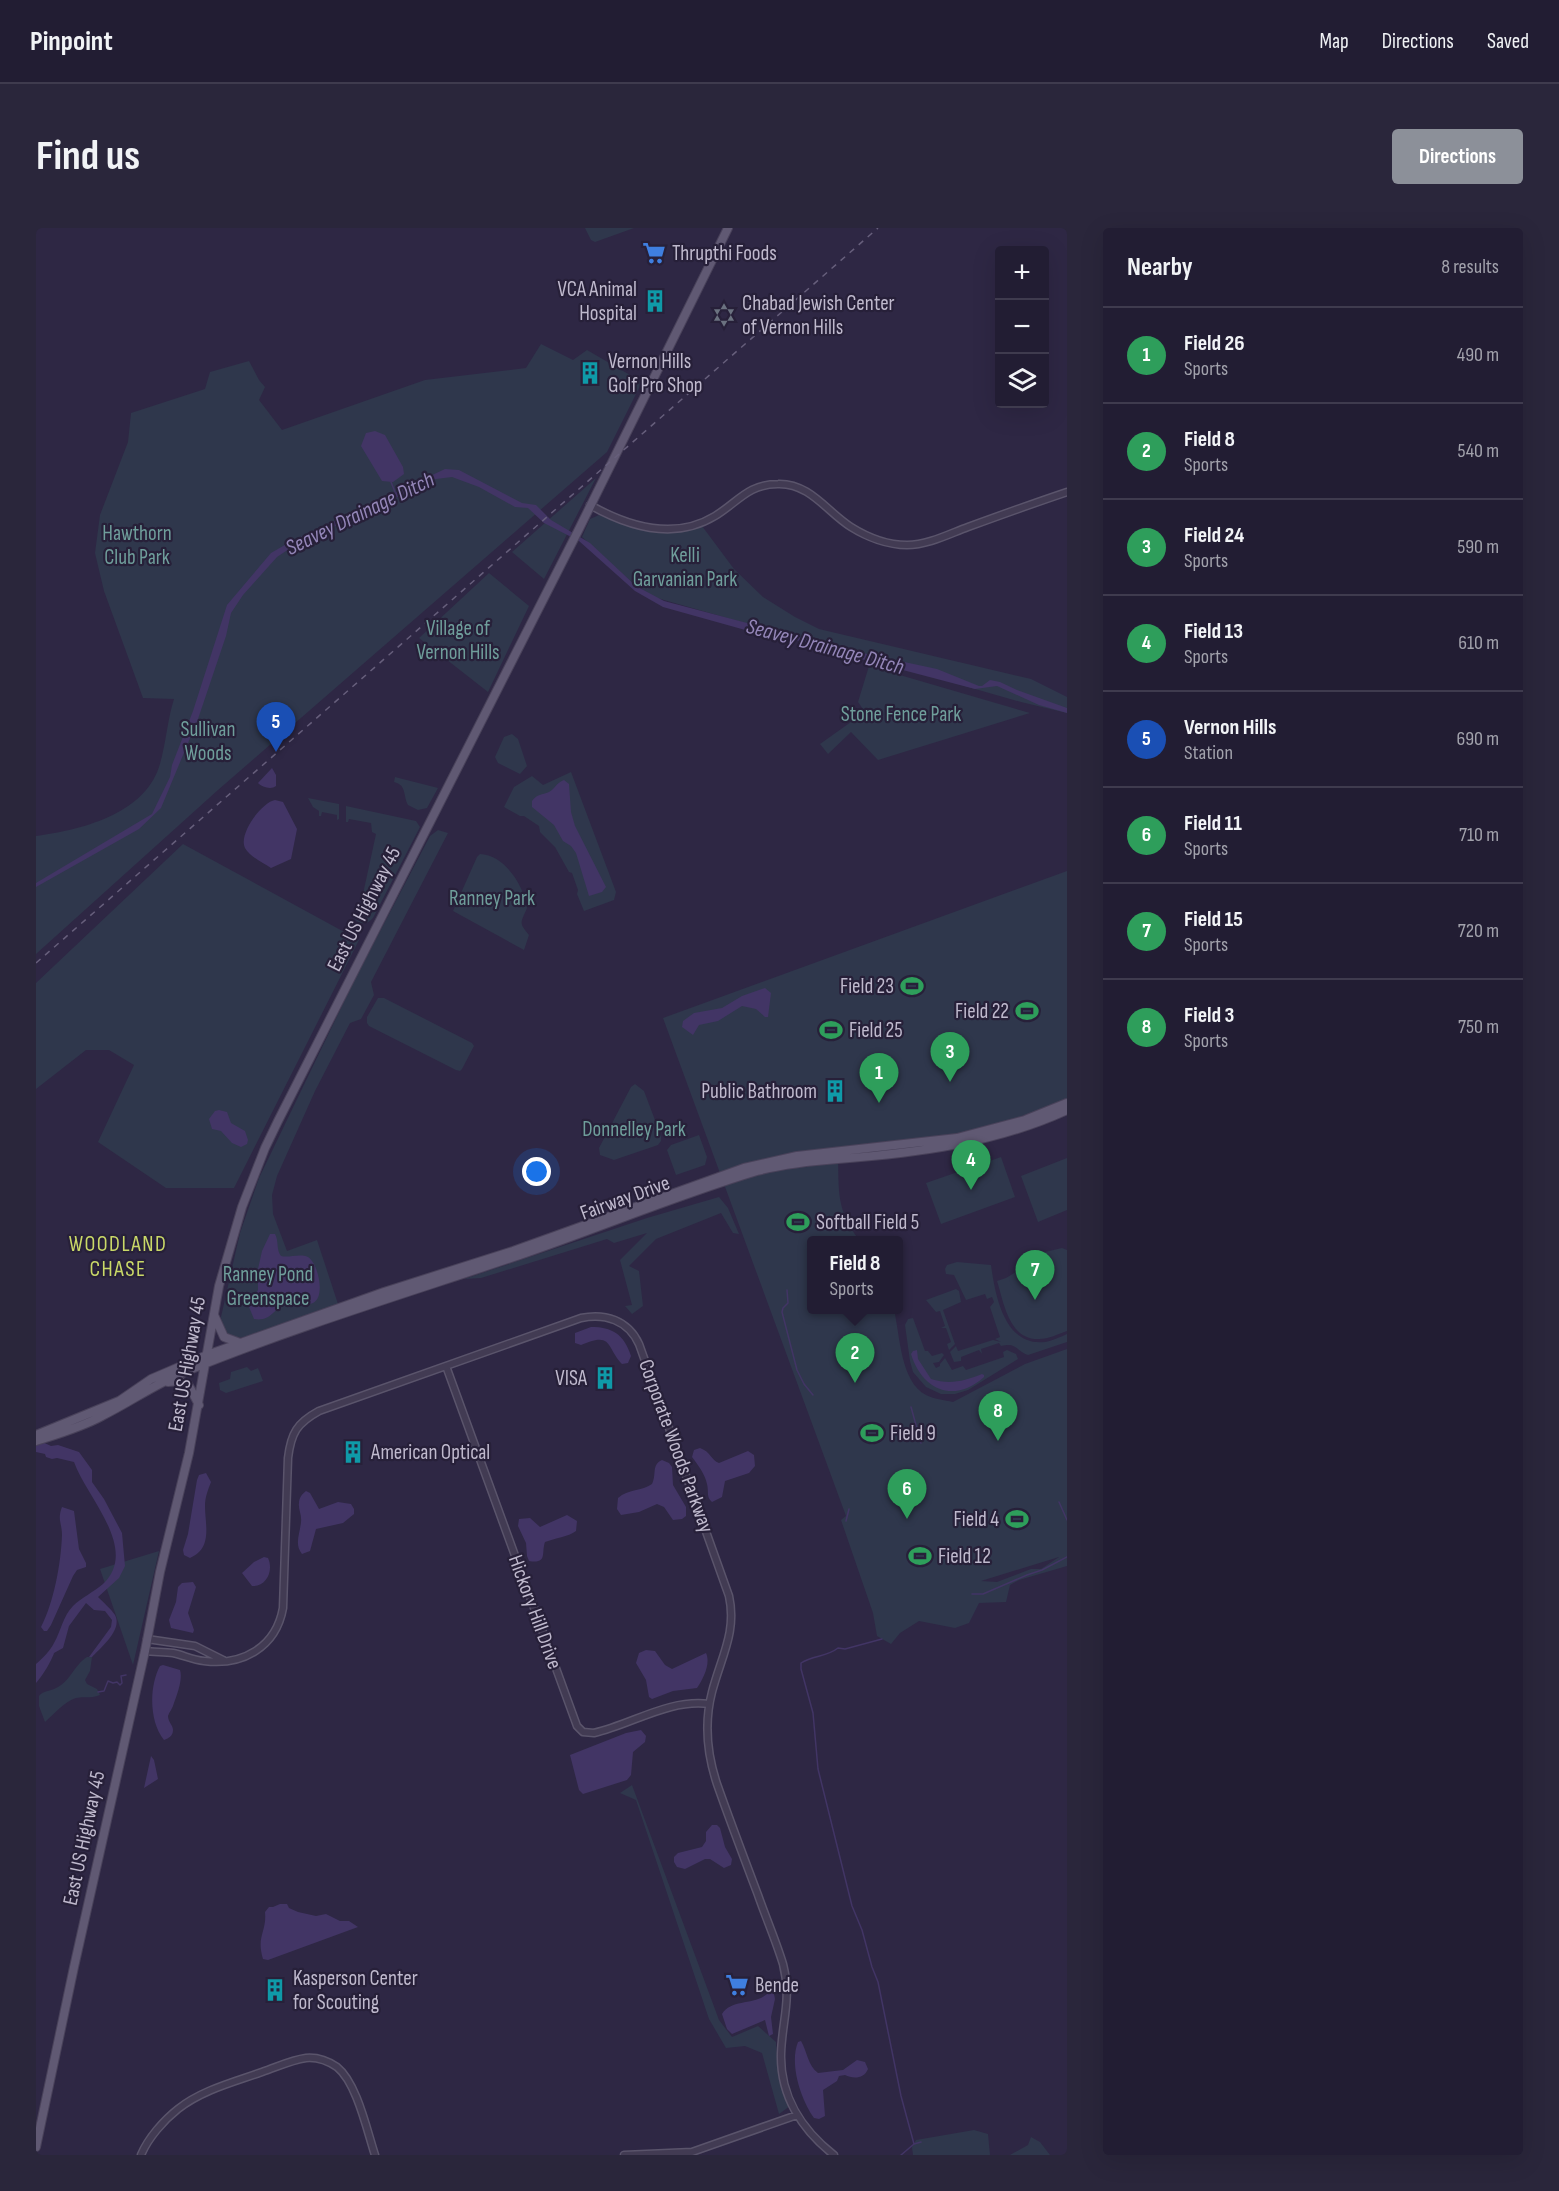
<!DOCTYPE html>
<meta charset="utf-8">
<style>
:root{--surface:#221d33;--page:#2a263b;--text:#f1f3f6;--muted:#a2a2ac;--line:#3f3b4e;--accent:#8c9099}
body{margin:0;font-family:"Sofia Sans Condensed",sans-serif;background:var(--page);color:var(--text)}
.controls{position:absolute;right:18px;top:18px;display:grid;overflow:hidden;border-radius:6px;box-shadow:0 6px 24px #0002}
.controls button{width:54px;height:54px;display:grid;place-items:center;padding:0;border:0;border-bottom:2px solid var(--line);background:var(--surface);color:var(--text);font:30px sans-serif}
.you{position:absolute;left:501px;top:944px;width:21px;height:21px;margin:-15px;border:4px solid #fff;border-radius:50%;background:#1a73e8;box-shadow:0 0 0 9px #1a73e833}
.badge{display:grid;place-items:center;width:39px;height:39px;border-radius:50%;background:var(--accent);color:#fff;font-size:20px;font-weight:700}
.pin{position:absolute;translate:-50% -50px;filter:drop-shadow(0 2px 3px #0008)}
.pin::after{content:'';position:absolute;top:32px;width:21px;height:18px;background:inherit;clip-path:polygon(0 0,100% 0,50% 100%)}
.popup{position:absolute;left:771px;top:1008px;width:96px;height:78px;box-sizing:border-box;display:grid;place-content:center;border-radius:6px;background:var(--surface);filter:drop-shadow(0 2px 4px #0005);font-size:20px;white-space:nowrap;color:var(--muted)}
.popup b{font-size:22px;color:var(--text)}
.popup::after{content:'';position:absolute;left:50%;top:100%;margin-left:-12px;border:12px solid transparent;border-top-color:var(--surface)}
.list{margin:0;padding:0;list-style:none}
h2{display:flex;justify-content:space-between;align-items:center;height:78px;margin:0;padding:0 24px;font-size:26px}
h2 small{font-size:20px;font-weight:400;color:var(--muted)}
.list li{display:grid;grid-template-columns:39px 1fr auto;gap:18px;align-items:center;box-sizing:border-box;height:96px;padding:0 24px;border-top:2px solid var(--line)}
.list b{display:block;font-size:22px;white-space:nowrap}
.list p{margin:0;font-size:20px;white-space:nowrap;color:var(--muted)}
.list em{font-size:20px;font-style:normal;color:var(--muted)}
.icon{flex:none;width:33px;height:33px;fill:none;stroke:currentColor;stroke-width:2;stroke-linecap:round;stroke-linejoin:round}
.map{position:relative;flex:none;width:1031px;height:1927px;overflow:hidden;border-radius:6px}
header{display:flex;align-items:center;gap:36px;box-sizing:border-box;height:84px;padding:0 30px;background:var(--surface);border-bottom:2px solid var(--line)}
header strong{font-size:28px}
nav{display:flex;gap:33px;margin-inline-start:auto;font-size:21px}
.intro{display:flex;align-items:center;justify-content:space-between;box-sizing:border-box;height:144px;padding:0 36px}
h1{margin:0;font-size:42px}
.button{padding:15px 27px;border-radius:6px;background:var(--accent);color:#fff;font-size:21px;font-weight:700}
main{display:flex;gap:36px;padding:0 36px}
aside{flex:1;background:var(--surface);border-radius:6px;box-shadow:0 6px 24px #0002}
.map>svg:first-child{display:block}
.green{fill:#2f374c;fill-rule:evenodd}
.water{fill:#423565}
.lines{fill:none;stroke-linecap:round;stroke-linejoin:round}
.stream{stroke:#423565;stroke-width:1.5}
.minor-casing{stroke:#5a546b;stroke-width:9}
.major-casing{stroke:#49425a;stroke-width:10}
.minor{stroke:#423b53;stroke-width:6}
.major{stroke:#605973;stroke-width:8}
.rail{stroke:#675f7c;stroke-width:1.5;stroke-dasharray:6 6;stroke-linecap:butt}
.labels{text-anchor:middle;dominant-baseline:central;stroke-width:4.5;stroke-linejoin:round;paint-order:stroke}
.poi-label{font-size:21px;fill:#bfb9cd;stroke:#272039;text-anchor:start}
.park-label{font-size:21px;fill:#6f9e9b;stroke:#272039}
.street-label{font-size:21px;fill:#bfb9cd;stroke:#272039}
.water-label{font-size:22px;font-style:italic;fill:#9486b8;stroke:#272039}
.neighbourhood-label{font-size:22px;letter-spacing:1.5px;fill:#cad968;stroke:#272039}
</style>
<header>
<strong>Pinpoint</strong>
<nav><a>Map</a><a>Directions</a><a>Saved</a></nav>
</header>
<div class="intro"><h1>Find us</h1><a class="button">Directions</a></div>
<main>
<div class="map">
<svg width="1031" height="1927" viewBox="0 0 1031 1927">
<rect width="100%" height="100%" fill="#2e2744"/>
<path class="green" d="M549,0H598L559,14L555,12Z
M505,116L537,132L551,122L606,154L571,224L182,562L0,726V608C44,602 107,587 123,539C130,517 131,493 138,471L107,470L68,363L59,325L64,287L92,214L95,185L169,161L174,144L213,133L223,152L229,159L223,172L246,202L389,152L490,140Z
M560,250L508,351L476,324Z
M563,287C585,296 608,306 633,304C644,304 655,300 666,298L698,341L727,369L759,389L783,401L995,451L1031,469V485L985,474L621,370L600,358L546,309L554,291Z
M453,345L493,378L452,464L383,410Z
M833,438L994,485L842,532L815,504L792,526L784,516L829,484L822,474Z
M476,506L482,511L491,538L484,546L462,535L459,529L468,509Z
M535,544L580,664L578,672L548,683L541,666L542,662L536,645L533,644L519,619L504,604L503,598L488,588H484L468,579L478,559L496,548L507,557Z
M359,549L402,560L391,580L382,582L372,577C367,568 371,557 358,554Z
M272,570L303,576V591L301,592V587L286,584L285,588H283V583L277,579Z
M310,578L380,593L384,599L337,690C331,697 323,697 318,690L322,689L340,606L336,604L335,595L313,591L312,594H310Z
M402,602L412,605L335,754L338,767L325,791L314,795L279,863L241,948L236,967L237,986L251,1023L281,1012L302,1076L300,1079C282,1085 208,1115 195,1109C187,1105 186,1097 185,1089L204,1005L223,950L319,751L394,608Z
M147,616L323,712L198,960H130L62,914L98,837L73,822H50L0,861V755Z
M444,626C469,627 488,658 491,680C485,695 482,694 493,707L488,722L417,683L441,629Z
M1031,643V870C959,904 880,913 802,927C803,964 800,981 823,1012H776V1082H858C864,1106 864,1154 890,1167C897,1171 909,1172 917,1174L989,1136L1031,1121V1338L983,1352L974,1357L970,1374L943,1375L933,1395L919,1400L883,1393L864,1405L855,1416L841,1408L837,1385L805,1292L810,1288L627,790ZM1023,1329L1005,1341H995L961,1354L945,1353Z
M342,770H348L436,815L438,818L426,841L424,843L420,842L333,798L331,795V789Z
M599,856L608,863L625,908V913L622,917L578,932L564,927L563,920L595,859Z
M663,907L671,929L669,937L640,947L631,922L635,917Z
M965,929L979,969L905,996L890,955Z
M1031,930V982L1002,994L985,948Z
M683,969L692,980L703,1006L697,1005L685,985L620,1011L593,1038L603,1043L607,1078L596,1086L589,1078L596,1077L584,1032L611,1005L578,1015L571,1011L445,1050L428,1051L611,990Z
M1026,1020L1031,1022V1103C1022,1106 1013,1111 1003,1111C973,1112 968,1075 961,1053L970,1050L1006,1028L1009,1024Z
M921,1034L955,1037C959,1066 968,1119 1009,1114C1016,1113 1024,1109 1031,1106V1114L992,1127C979,1122 981,1114 965,1118L963,1115L945,1121L946,1126L943,1122L925,1129V1133L918,1134L914,1124L920,1118L922,1123L957,1112L965,1114L959,1111L964,1109L954,1079L958,1074L956,1069L951,1071L949,1066L930,1072L918,1047L910,1046L909,1041L911,1037Z
M920,1061L923,1063L925,1074L907,1082L919,1116L913,1122L911,1116L915,1114L910,1100H905L909,1098L904,1083L900,1084L890,1072Z
M877,1090L889,1123H892L896,1128L906,1125L908,1127L903,1134L897,1135L900,1140L904,1138V1136L909,1130L916,1142L927,1138L930,1142L968,1129L967,1124L971,1122L980,1126L982,1131L932,1162L919,1166H905L890,1159L877,1144L874,1133L869,1097L872,1091Z
M211,1139L215,1143L222,1140L227,1153L190,1165L184,1162L183,1155L194,1151L195,1144Z
M123,1323L97,1437L64,1341Z
M51,1429H56L54,1443L49,1452L51,1456L61,1461L64,1467C53,1471 48,1468 40,1470C28,1474 18,1486 9,1494L3,1478V1468C8,1462 13,1464 20,1460C34,1454 38,1437 51,1429Z
M596,1557L683,1792L696,1809L722,1798L740,1814L743,1852L754,1878L743,1886L726,1825L709,1818L690,1820L673,1791L600,1572L584,1565Z
M938,1902L952,1906L954,1927H877L876,1919L880,1912Z
M995,1909L1004,1914L1014,1927H974L992,1917Z"/>
<path class="water" d="M339,203L349,207L367,239L368,246L357,254L346,253L325,218L330,205Z
M409,241L423,242L486,275L500,277L515,292L554,315L600,358L628,373L817,423L901,441L943,458H946L954,452L964,454L981,462L1031,480V485L1003,477L961,458L939,461L806,426L765,413L731,408L627,379L599,363L543,313L508,295L492,280L479,279L443,259L416,249L400,251L259,317L241,329L207,367L195,385L190,408L162,491L125,580L103,601L0,659V655L116,586L134,549L136,537L157,483L191,377L235,325L254,314Z
M236,540L240,547V558C235,562 226,559 222,555Z
M528,552L533,556L535,584L539,598L570,659L566,664L553,668L540,625L535,618L527,613L518,597L496,579V573C501,566 506,567 513,564C519,561 520,555 528,552Z
M239,572L247,574L261,601L255,631L235,640C227,635 213,628 209,620C202,606 226,574 239,572Z
M729,760L735,765L732,789H729L720,781L706,778L682,793L663,797L657,807L646,799L647,793L658,785L686,780L706,768Z
M183,882L191,884L195,895L209,903L212,912L211,916L205,919L196,915L185,903L176,901L173,891L179,883Z
M234,1006H239C243,1013 240,1022 245,1028C253,1030 264,1025 272,1029C282,1035 290,1069 277,1075C268,1079 259,1071 250,1075C237,1082 234,1094 218,1091L213,1079L222,1062V1041L226,1023Z
M555,1099C576,1099 588,1106 595,1128L592,1135L586,1136C570,1119 577,1103 545,1117L539,1115V1105Z
M881,1122L882,1131L895,1151C914,1157 928,1153 946,1146L948,1147V1149C918,1176 886,1162 875,1126L877,1123Z
M0,1211L15,1218L22,1217L43,1224L56,1242V1254L68,1271L86,1305L89,1338L83,1350L62,1369C67,1374 75,1381 79,1387C87,1402 64,1420 56,1429H53L75,1399L76,1392L69,1383L58,1382L50,1375L33,1398L27,1420L18,1425C16,1432 6,1449 0,1455V1436C7,1430 14,1423 18,1415C25,1403 27,1388 37,1378C46,1369 58,1364 67,1356C104,1321 50,1269 38,1234L21,1230L16,1231L10,1229L9,1226L0,1224Z
M664,1220C675,1224 675,1232 683,1235L712,1223L718,1227L719,1238L713,1245L689,1253L686,1269L676,1274C670,1269 673,1264 671,1256C669,1246 662,1237 656,1229L658,1222Z
M626,1232L633,1235L636,1239L637,1257L650,1279V1288L646,1291L637,1292L628,1279L621,1276L603,1284L585,1287L581,1281L582,1270C592,1261 606,1263 616,1256C621,1246 615,1237 626,1232Z
M170,1245L175,1254C172,1262 169,1269 169,1278C169,1297 177,1320 154,1330L148,1327L147,1322L152,1306L161,1252L163,1247Z
M270,1263L274,1265L283,1281L302,1274L315,1276L318,1281V1286L307,1295L280,1301L274,1323L266,1326C258,1316 264,1306 265,1294C266,1287 262,1281 263,1275C263,1270 266,1266 270,1263Z
M26,1279L38,1283L43,1321L50,1335V1339L41,1342L37,1348L15,1397L11,1403H8L5,1399C18,1374 25,1335 26,1307C26,1295 21,1292 26,1279Z
M531,1287L541,1293L540,1303C532,1309 519,1310 509,1314C505,1325 512,1336 493,1333L491,1328L490,1315L482,1298L483,1291L494,1290L504,1299Z
M228,1329L232,1330C238,1343 230,1359 216,1358L206,1345L218,1334Z
M157,1354L160,1359L152,1385L158,1402L157,1405L135,1400L133,1392L140,1374L142,1359L146,1355Z
M610,1422L619,1423L629,1437L636,1441L670,1425C675,1436 667,1451 661,1460L637,1463L616,1471L613,1469L610,1452L600,1435L603,1425Z
M127,1437L144,1442C147,1451 141,1467 138,1475C137,1480 133,1484 132,1488C132,1494 137,1497 137,1502C137,1508 133,1510 128,1512C113,1494 113,1458 124,1438Z
M605,1502L610,1508L609,1514L597,1524L595,1547L591,1552L547,1566L543,1562L534,1527L590,1505Z
M115,1528L118,1532L122,1551L108,1560Z
M676,1597H681L684,1600L689,1619L696,1631L695,1637L688,1640L674,1631H669L649,1641L641,1639L638,1634V1629L642,1625L666,1619L670,1613V1604Z
M244,1676H251L253,1680L262,1684L280,1688L290,1686L304,1693H313L322,1699L232,1732L227,1731C220,1708 231,1704 229,1684L233,1679H237Z
M733,1764L738,1766L739,1771L735,1789L737,1806L733,1808L729,1792L696,1806L691,1801L686,1786C696,1770 721,1778 733,1764Z
M765,1813C771,1823 772,1838 782,1845L807,1842L821,1832L829,1834L832,1841C828,1851 817,1851 809,1847L803,1848L801,1853L787,1862L789,1888L783,1891L778,1890C765,1872 753,1836 762,1814Z"/>
<g class="lines">
<path class="stream" d="M355,254L359,264
M751,1062L752,1075L747,1080L746,1084L761,1142L768,1156L777,1167
M875,1179L885,1215
M1023,1274L1031,1292
M810,1293L813,1281
M936,1366H947L991,1347L1006,1342L1031,1329
M846,1411L809,1421L802,1420C791,1429 777,1427 765,1435V1441L777,1485L782,1541L816,1678L826,1702L836,1739L842,1754L865,1868L878,1916
M62,1464L68,1463L72,1453L77,1455L81,1454L84,1457L86,1455L85,1448L90,1447
M865,1927L878,1916L885,1914"/>
<g class="minor-casing">
<path id="minor" d="M554,277C593,299 638,313 679,288C702,274 712,256 742,256C774,255 791,284 815,299C831,309 852,317 871,317C892,317 913,306 932,299C965,287 998,275 1031,264
M410,1138L541,1498L547,1504L558,1505C597,1496 632,1471 673,1476
M111,1411L159,1418L187,1432
M109,1423C118,1424 128,1424 137,1425C147,1427 157,1432 168,1433C207,1438 240,1419 247,1380L252,1230C255,1205 261,1195 283,1183L545,1090C569,1085 592,1092 603,1116L693,1368C701,1404 685,1429 676,1464C668,1495 671,1526 681,1556C694,1593 708,1630 722,1667C730,1690 740,1713 747,1736C756,1772 746,1792 745,1826C744,1868 766,1902 798,1927
M105,1927C112,1910 128,1892 142,1881C166,1862 198,1854 226,1844C241,1839 255,1832 270,1830C281,1829 292,1833 301,1839C321,1855 331,1903 339,1927
M588,1927L656,1924L761,1887"/>
</g>
<g class="major-casing">
<path id="major" d="M178,1087L188,1109L204,1115
M132,1154L144,1153L152,1156L163,1177
M0,1207L83,1173L115,1151L171,1127L348,1064L477,1023L708,940L761,928L921,910L989,892L1031,875
M0,1213C22,1206 46,1199 66,1188C96,1173 122,1154 153,1142C262,1098 374,1064 484,1027C563,1000 641,967 721,943C748,936 775,933 802,931C881,925 959,915 1031,882
M0,1919L38,1739L109,1423L124,1344L153,1225L183,1058L206,979L229,920L242,893L542,303L692,0"/>
</g>
<use href="#minor" class="minor"/>
<use href="#major" class="major"/>
<path class="rail" d="M0,735L842,0"/>
</g>
<defs>
<g id="supermarket-bare" transform="scale(1.8)"><path d="M-6-5.5h2.5l.6 2H6L4.5 2H-2.5L-4.4-4H-6ZM-1.5 3.2a1.3 1.3 0 1 0 .1 0ZM3 3.2a1.3 1.3 0 1 0 .1 0Z" fill="#3f7fe0" stroke="#272039" stroke-width="2.5" paint-order="stroke"/></g>
<g id="building-bare" transform="scale(1.8)"><path d="M-4-6H4V6H1V3H-1V6H-4ZM-2.5-4.3h1.7v1.8h-1.7ZM.8-4.3h1.7v1.8H.8ZM-2.5-1h1.7V.8h-1.7ZM.8-1h1.7V.8H.8Z" fill="#0f9aa8" stroke="#272039" stroke-width="2.5" paint-order="stroke"/></g>
<g id="synagogue-bare" transform="scale(1.8)"><path d="M0-6.5L5.6 3.2H-5.6ZM0 6.5L5.6-3.2H-5.6Z" fill="#6b7280" stroke="#272039" stroke-width="2.5" paint-order="stroke"/></g>
<g id="stadium-bare" transform="scale(1.8)"><path d="M0-5a6.5 5 0 1 0 0 10a6.5 5 0 1 0 0-10ZM-3.5-1.8h7v3.6h-7Z" fill="#2e9e5b" stroke="#272039" stroke-width="2.5" paint-order="stroke"/></g>
</defs>
<g fill-rule="evenodd">
<use href="#supermarket-bare" x="618" y="25"/>
<use href="#building-bare" x="619" y="73"/>
<use href="#synagogue-bare" x="688" y="87"/>
<use href="#building-bare" x="554" y="145"/>
<use href="#stadium-bare" x="876" y="758"/>
<use href="#stadium-bare" x="991" y="783"/>
<use href="#stadium-bare" x="795" y="802"/>
<use href="#building-bare" x="799" y="863"/>
<use href="#stadium-bare" x="762" y="994"/>
<use href="#building-bare" x="569" y="1150"/>
<use href="#stadium-bare" x="836" y="1205"/>
<use href="#building-bare" x="317" y="1224"/>
<use href="#stadium-bare" x="981" y="1291"/>
<use href="#stadium-bare" x="884" y="1328"/>
<use href="#supermarket-bare" x="701" y="1757"/>
<use href="#building-bare" x="239" y="1762"/>
</g>
<g class="labels">
<g class="poi-label">
<text x="636" y="25">Thrupthi Foods</text>
<text x="601" y="61" text-anchor="end">VCA Animal<tspan x="601" dy="24">Hospital</tspan></text>
<text x="706" y="75">Chabad Jewish Center<tspan x="706" dy="24">of Vernon Hills</tspan></text>
<text x="572" y="133">Vernon Hills<tspan x="572" dy="24">Golf Pro Shop</tspan></text>
<text x="858" y="758" text-anchor="end">Field 23</text>
<text x="973" y="783" text-anchor="end">Field 22</text>
<text x="813" y="802">Field 25</text>
<text x="781" y="863" text-anchor="end">Public Bathroom</text>
<text x="780" y="994">Softball Field 5</text>
<text x="551" y="1150" text-anchor="end">VISA</text>
<text x="854" y="1205">Field 9</text>
<text x="335" y="1224">American Optical</text>
<text x="963" y="1291" text-anchor="end">Field 4</text>
<text x="902" y="1328">Field 12</text>
<text x="257" y="1750">Kasperson Center<tspan x="257" dy="24">for Scouting</tspan></text>
<text x="719" y="1757">Bende</text>
</g>
<g class="park-label">
<text x="101" y="305">Hawthorn<tspan x="101" dy="24">Club Park</tspan></text>
<text x="649" y="327">Kelli<tspan x="649" dy="24">Garvanian Park</tspan></text>
<text x="422" y="400">Village of<tspan x="422" dy="24">Vernon Hills</tspan></text>
<text x="865" y="486">Stone Fence Park</text>
<text x="172" y="501">Sullivan<tspan x="172" dy="24">Woods</tspan></text>
<text x="456" y="670">Ranney Park</text>
<text x="598" y="901">Donnelley Park</text>
<text x="232" y="1046">Ranney Pond<tspan x="232" dy="24">Greenspace</tspan></text>
</g>
<g class="street-label">
<text transform="translate(328 681) rotate(-63)">East US Highway 45</text>
<text transform="translate(589 970) rotate(-20)">Fairway Drive</text>
<text transform="translate(151 1136) rotate(-80)">East US Highway 45</text>
<text transform="translate(640 1218) rotate(70)">Corporate Woods Parkway</text>
<text transform="translate(499 1384) rotate(70)">Hickory Hill Drive</text>
<text transform="translate(48 1610) rotate(-78)">East US Highway 45</text>
</g>
<g class="water-label">
<text transform="translate(324 286) rotate(-26)">Seavey Drainage Ditch</text>
<text transform="translate(789 419) rotate(15)">Seavey Drainage Ditch</text>
</g>
<g class="neighbourhood-label">
<text x="82" y="1016">WOODLAND<tspan x="82" dy="25">CHASE</tspan></text>
</g>
</g>
</svg>
<div class="controls">
<button>+</button>
<button>−</button>
<button><svg class="icon" aria-label="layers" viewBox="0 0 24 24"><path d="M12 4l9 5-9 5-9-5zM3 14l9 5 9-5"/></svg></button>
</div>
<div class="you"></div>
<div class="pin badge" style="left:843px;top:875px;background:#2e9e5b">1</div>
<div class="pin badge" style="left:819px;top:1155px;background:#2e9e5b">2</div>
<div class="popup"><b>Field 8</b>Sports</div>
<div class="pin badge" style="left:914px;top:854px;background:#2e9e5b">3</div>
<div class="pin badge" style="left:935px;top:962px;background:#2e9e5b">4</div>
<div class="pin badge" style="left:240px;top:524px;background:#1a4fb4">5</div>
<div class="pin badge" style="left:871px;top:1291px;background:#2e9e5b">6</div>
<div class="pin badge" style="left:999px;top:1072px;background:#2e9e5b">7</div>
<div class="pin badge" style="left:962px;top:1213px;background:#2e9e5b">8</div>
</div>
<aside>
<h2>Nearby<small>8 results</small></h2>
<ul class="list">
<li><span class="badge" style="background:#2e9e5b">1</span><div><b>Field 26</b><p>Sports</p></div><em>490 m</em></li>
<li><span class="badge" style="background:#2e9e5b">2</span><div><b>Field 8</b><p>Sports</p></div><em>540 m</em></li>
<li><span class="badge" style="background:#2e9e5b">3</span><div><b>Field 24</b><p>Sports</p></div><em>590 m</em></li>
<li><span class="badge" style="background:#2e9e5b">4</span><div><b>Field 13</b><p>Sports</p></div><em>610 m</em></li>
<li><span class="badge" style="background:#1a4fb4">5</span><div><b>Vernon Hills</b><p>Station</p></div><em>690 m</em></li>
<li><span class="badge" style="background:#2e9e5b">6</span><div><b>Field 11</b><p>Sports</p></div><em>710 m</em></li>
<li><span class="badge" style="background:#2e9e5b">7</span><div><b>Field 15</b><p>Sports</p></div><em>720 m</em></li>
<li><span class="badge" style="background:#2e9e5b">8</span><div><b>Field 3</b><p>Sports</p></div><em>750 m</em></li>
</ul>
</aside>
</main>
